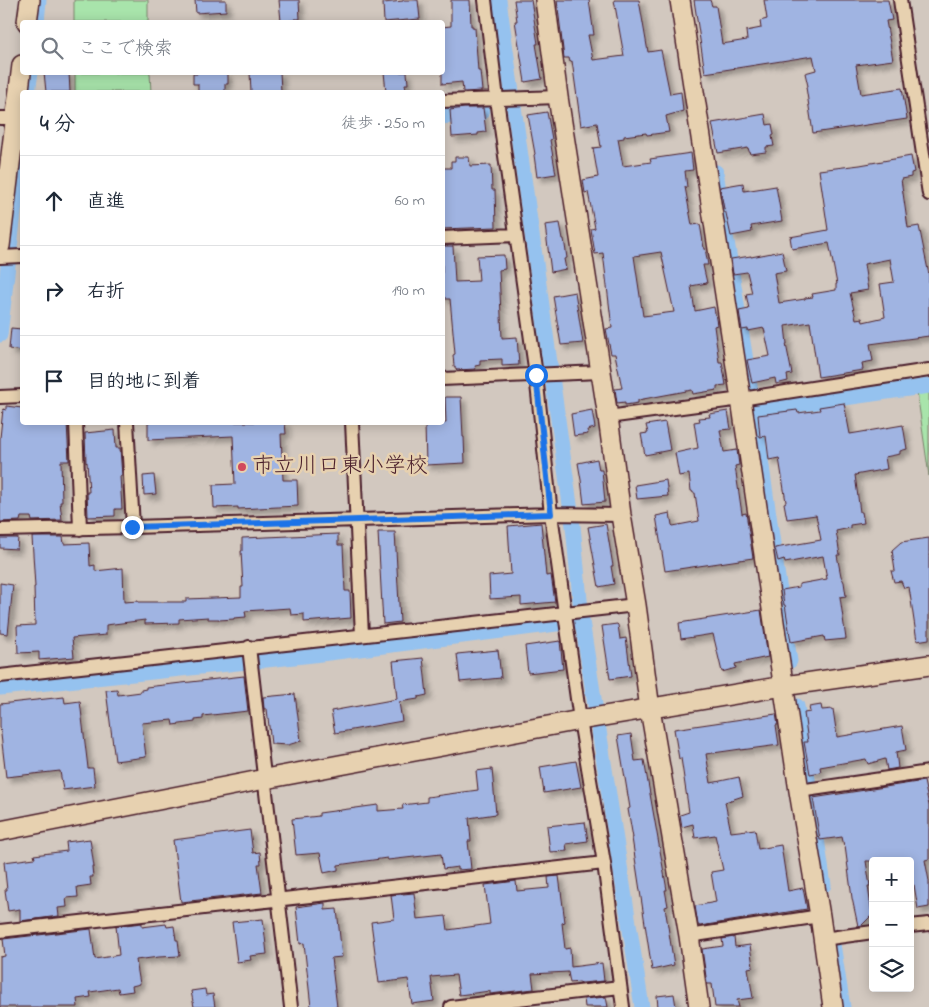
<!DOCTYPE html>
<html lang="ja">
<meta charset="utf-8">
<style>
:root{--surface:#fff;--page:#f6f6f7;--text:#1f2937;--muted:#747a83;--line:#e0e1e3}
body{margin:0;font-family:"Indie Flower","Klee One",sans-serif;background:var(--page);color:var(--text)}
.controls{position:absolute;right:15px;bottom:15px;display:grid;overflow:hidden;border-radius:5px;box-shadow:0 2px 12px #0003}
.controls button{width:45px;height:45px;display:grid;place-items:center;padding:0;border:0;border-bottom:1px solid var(--line);background:var(--surface);color:var(--text);font:25px sans-serif}
.stop{position:absolute;width:15px;height:15px;margin:-11px;border:4px solid #1a73e8;border-radius:50%;background:#fff}
.stop.end{background:#1a73e8;border-color:#fff;box-shadow:0 1px 5px #0008}
.list{margin:0;padding:0;list-style:none}
h2{display:flex;justify-content:space-between;align-items:center;height:65px;margin:0;padding:0 20px;font-size:21px}
h2 small{font-size:16px;font-weight:400;color:var(--muted)}
.list li{display:grid;grid-template-columns:32px 1fr auto;gap:15px;align-items:center;box-sizing:border-box;height:90px;padding:0 20px;border-top:1px solid var(--line)}
.list b{display:block;font-size:19px;white-space:nowrap}
.list em{font-size:16px;font-style:normal;color:var(--muted)}
.icon{flex:none;width:28px;height:28px;fill:none;stroke:currentColor;stroke-width:2;stroke-linecap:round;stroke-linejoin:round}
.map{position:relative;flex:none;width:929px;height:1007px;overflow:hidden}
.search{position:absolute;background:var(--surface);box-shadow:0 2px 12px #0003;left:20px;top:20px;width:425px;height:55px;display:flex;align-items:center;gap:12px;box-sizing:border-box;padding:0 18px;border-radius:5px;color:var(--muted);font-size:19px}
.panel{position:absolute;background:var(--surface);box-shadow:0 2px 12px #0003;left:20px;top:90px;width:425px;height:335px;border-radius:5px}
.map>svg:first-child{display:block}
.green{fill:#a8e4ab;stroke:#79826b}
.lines{fill:none;stroke-linecap:round;stroke-linejoin:round}
.canal{stroke:#95c2ef;stroke-width:15}
.river{stroke:#95c2ef;stroke-width:26}
.building{fill:#a0b4e2;stroke:#4a1f2b;fill-rule:evenodd;filter:url(#shadow)}
.street-casing{stroke:#4a1f2b;stroke-width:16}
.secondary-casing{stroke:#4a1f2b;stroke-width:22}
.street{stroke:#e7d1b0;stroke-width:12}
.secondary{stroke:#e7d1b0;stroke-width:19}
.route{stroke:#1a73e8;stroke-width:6}
.poi-dot{fill:#d1495b;stroke:#e7d1b0;stroke-width:2}
.labels{text-anchor:middle;dominant-baseline:central;stroke-width:5;stroke-linejoin:round;paint-order:stroke}
.poi-label{font-size:22px;fill:#4a1f2b;stroke:#e7d1b0;text-anchor:start}
</style>
<div class="map">
<svg width="929" height="1007" viewBox="0 0 929 1007">
<defs>
<filter id="shadow"><feDropShadow dx="4.5" dy="4.5" stdDeviation="2.5" flood-color="#0004"/></filter>
</defs>
<rect width="100%" height="100%" fill="#d2c8bf"/>
<filter id="ink" filterUnits="userSpaceOnUse"><feTurbulence type="fractalNoise" baseFrequency=".02" numOctaves="2"/><feDisplacementMap in="SourceGraphic" scale="10" xChannelSelector="R" yChannelSelector="G"/><feConvolveMatrix kernelMatrix="1 2 1 2 8 2 1 2 1" color-interpolation-filters="sRGB"/></filter>
<g filter="url(#ink)">
<path class="green" d="M74,0H148V22H74Z
M75,73H150L151,92H75Z
M929,383V476L916,385Z"/>
<g class="lines">
<path class="canal" d="M499,0L573,526L582,621L642,1007
M37,22L39,0
M28,92L31,72
M716,172L754,411L790,661
M0,335L22,143
M754,411L929,386
M0,688L313,655L580,621
M797,706L824,885
M832,938L843,1007"/>
<path class="river" d="M442,111L477,110"/>
</g>
<path class="building" d="M195,0H226V11L196,13Z
M279,0H299L300,19H295L296,20L281,21Z
M403,0H418L420,19L384,22L383,3L403,1Z
M451,0H470L471,26H473V28H475L478,71H480L482,91L463,92L462,82L442,84V27L451,26Z
M514,0H531L538,44H536L542,79L525,82L515,21H517Z
M557,0H589L594,35H588L593,60L624,56L614,0H639L648,52L661,50L670,94L681,92L683,111L666,116L669,132L647,135L646,133L624,136V138L618,139L623,166L651,162L650,159L691,153L693,170L685,171L687,187H685L692,225L700,224L704,248H705L708,265H703L707,283L691,286L695,311L714,307L717,325L714,326L719,362H722L726,385L717,386V390L693,394L692,390L638,400V403L625,405V402L617,403L615,389L622,388L615,354H611L606,329L612,328L603,253L595,254L591,229L595,228L588,192L585,193L583,180L598,177L593,148L601,147L597,123L581,126L572,61L570,62L569,58H564ZM661,252L674,312L643,316L634,256Z
M694,0H710L712,6H716L722,44L747,40L746,31L761,28L760,21L767,19L764,0H888L892,20L886,21L893,60L856,65L861,94L902,88L907,119L813,133L806,87L808,86L805,73L816,70L813,56L705,73Z
M44,72H69L70,92H46Z
M197,72L228,73V84H225V92H198V84H193V74H197Z
M250,72H280L281,91L268,92H251Z
M384,72H407L408,84H405L406,90L386,92Z
M464,108H483L486,132L478,133V135L452,137L450,110Z
M547,112L552,139L550,140L556,174L537,177L534,155L535,154L528,115Z
M765,114L767,125L772,124L774,135L772,136L774,146L766,147V152L750,154L748,148L718,153L712,123Z
M911,156L914,172L911,173V177L901,179L908,228L919,226L929,275V336L870,344L873,361L862,363L863,370L818,377L810,322L785,326L787,344H786L792,374L787,375L788,381L776,384L775,378L752,383L747,360L770,356L764,328L748,331V329L742,330L739,311L749,309L746,294L752,293L747,272L733,274L731,259L751,256V257L782,251L786,271L774,273L779,303L805,299V298L813,297L812,294L836,290V284H837L829,243L792,249L790,237L828,230L819,170L860,165ZM890,259L894,282L880,284L885,317L863,322L862,318L856,319L850,293L868,290L864,264Z
M455,157H469L470,166L491,165L492,190H495L496,227L442,229V168H451V161H455Z
M743,183L744,191L776,186L782,221L751,226L752,232L731,236L725,209H724L720,187Z
M560,223L563,239H564L567,258L564,259L566,269L551,272L545,225Z
M442,246H453L455,282L479,281L477,256L504,255L505,269L499,270L502,338L517,337L519,365L502,366V359L480,360V365L475,366L476,369L457,370L454,366L453,355L455,354L450,299H445V297H442Z
M575,292L583,343L561,345L553,296Z
M11,328L22,329V351L9,349Z
M445,397H461L463,437H464L465,463L426,465L425,424L446,423Z
M844,403L850,434L903,425L907,449L900,451V454L885,457L887,469L855,475L860,512H862L864,523L850,525V528L836,531L840,555H837L841,576L844,582L846,596L840,597L846,639L825,641L824,636L791,642L785,605H784L782,590L799,587V584L827,579L823,556L785,563L784,559L778,561L775,548L821,540L816,515L787,519L784,503L786,502L779,458L769,460L766,436L760,437L758,415L797,410L798,413L820,410L819,407Z
M6,406L22,408V422H67L69,461H61L62,502H60L62,520L32,521L31,517H21L20,521L0,522V438L3,409L6,410Z
M592,410L595,428L587,430L588,434L574,436L571,414Z
M728,411L731,429L720,430L724,452L737,450L739,465L735,466L742,514L746,513L753,558L665,571L656,516L670,513L672,525L673,526L699,521L695,493H693L692,491H691L689,474L679,476L675,453L698,448L694,422L700,421L699,418L710,417L709,414Z
M148,422H285L286,434H281L283,480H297L298,506L238,509V507L214,508L213,485L235,484L233,436L148,440Z
M665,422L670,450L645,455L641,434L648,433L646,425Z
M115,430L116,448H120L122,476H120L122,509H115V516L88,517L87,492H89L87,462L86,463L85,433Z
M597,459L599,470H602L605,502L584,504L581,480L578,463Z
M154,475L156,494L144,495L143,476Z
M666,480L668,496L637,499L635,485Z
M541,523L546,576L551,575L555,602L521,605V597L490,599L489,576L511,574L508,526Z
M606,524L613,566H611L614,584L599,587L588,527Z
M378,532H395L400,622L383,624Z
M338,534V545H343L345,591H350L351,618L304,622V614L291,615L290,608L245,611L246,617L234,618V619L219,620V619H208V617L179,619V623L145,624V620L106,625V635L72,638L74,657L39,660V652L18,653L17,626L35,625L34,587H35L32,537H63L64,544L89,543L90,566L95,565V571L123,568L124,602L138,601V602H186V599L241,597V587H243L241,551H242V538Z
M0,538H18L17,549L0,548Z
M929,538V639L917,641L909,587L904,588L901,581L894,582L891,571H895L892,550L901,542Z
M0,583L13,585L8,634L0,633Z
M761,610L768,657L735,664L736,668L722,672L713,634L681,639L679,623Z
M617,624L618,625L620,639L626,638L631,676L610,679L602,626Z
M560,641L563,669L528,673L525,646Z
M498,650L501,678L460,682L457,654Z
M423,658L427,695L418,697V699L399,702L402,721L335,733L331,711L397,699L393,661Z
M244,676L248,711L203,716V719L195,720V722L173,725L172,720L142,723L146,757L115,761L106,690L117,689L118,695L141,692V690L146,689V687Z
M295,694L301,741L288,745L271,744L267,709H264L263,697Z
M64,697L65,703L80,701L88,768H93L95,786L63,790L60,771L6,777L0,726V704Z
M821,705L822,710L833,709L837,737L902,726L906,750L896,752L898,768L887,770L885,759L868,764L866,759L820,767L821,772L810,774L804,742H808L804,713L810,712L809,707Z
M776,714L778,725H776L779,745L741,750V749L706,754L711,783L739,777L743,796L725,802L731,832L755,829L758,849L781,845L788,891L803,888L807,909L700,926L698,925L695,906L716,902L711,872L723,870L715,835L695,838L693,824L682,827L680,815L689,812L681,758L679,759L674,729Z
M631,734L635,761L644,760L667,890H665L668,906L665,907L674,965L652,970L632,838H633L628,809L630,808L618,736Z
M576,761L581,787L544,793L540,767Z
M492,769L496,814L469,818L471,841H468L471,869L458,870V867L443,869L441,854L388,860L387,858L338,865V870L324,873L320,853L296,855L292,819L319,816V813L378,805V811L403,809L402,805L427,802V797L478,790L476,771Z
M924,781L929,806V859L925,860L929,881V907L918,909L914,885H910V861H901L900,858L888,861H866L870,886H868L872,915L862,925L858,926L852,898L845,846H844L842,837L820,840L813,798Z
M585,822L588,841L566,844L567,851L550,852L547,826Z
M250,830L253,853L260,852L261,864H258L262,893L181,902L173,840Z
M90,839L94,867H92L93,877H90L91,885L77,887L78,897L66,898L67,907L58,908L59,916L20,921V909L8,911L5,890H7L4,862L35,858L34,855L67,851L66,842Z
M559,876L565,922L562,923L565,949L570,948L571,967L602,963L604,981L582,983L579,982L570,983L568,972L532,974L534,989L490,994V991L459,995L456,975L431,977L434,1001L412,1004L408,979L379,983L371,922L394,919L391,895L414,893L417,919L446,916L448,930L490,924L485,885L516,881L517,891L549,888L548,877Z
M325,903V910L337,909L342,957L331,958L337,1007H311L304,943L300,944L296,907Z
M263,919L267,954L250,956L251,960L237,962L232,922Z
M142,923V927L166,924L167,927L174,926L176,940H178L180,956L159,957L136,960L140,984L132,986L133,991L119,993L118,988L90,992L91,997L77,999L78,1007H0V957L5,956L3,939L91,929L95,959L119,955L116,926Z
M734,937L735,947L750,945L753,967L748,968L753,998L737,1000L739,1007H715L712,984H707L702,949L723,946L722,939Z
M205,989L206,995L213,994L215,1007H194L191,991Z
M674,994L676,1007H658L657,996Z
M606,997L608,1007H585L584,999Z"/>
<g class="lines">
<g class="street-casing">
<path id="street" d="M485,0L497,99L536,375L551,514L580,720L604,863L623,1007
M900,0L929,194
M442,101L558,97
M0,118H22
M442,238L516,235
M0,257L22,256
M442,379L600,372
M0,397L22,396
M608,417L741,399L929,370
M76,422L80,529
M127,422L133,527
M352,422L362,635
M0,530L133,527L551,514L621,515
M249,647L291,1007
M0,676L636,605
M799,791L929,772
M910,926L929,924
M0,931L604,863
M689,936L820,916
M823,939L873,932
M451,1007L620,987"/>
</g>
<g class="secondary-casing">
<path id="secondary" d="M545,0L558,97L608,417L621,515L636,605L650,709L689,936L699,1007
M680,0L741,399L799,791L820,916L833,1007
M27,22L30,0
M0,246L22,65
M0,831L265,779L580,720L784,686L929,665"/>
</g>
<use href="#street" class="street"/>
<use href="#secondary" class="secondary"/>
</g>
</g>
<g class="lines" filter="url(#ink)">
<path class="route" d="M132,527L551,514L536,375"/>
</g>
<circle class="poi-dot" cx="242" cy="467" r="5"/>
<g class="labels">
<g class="poi-label">
<text x="252" y="467">市立川口東小学校</text>
</g>
</g>
</svg>
<div class="controls">
<button>+</button>
<button>−</button>
<button><svg class="icon" aria-label="layers" viewBox="0 0 24 24"><path d="M12 4l9 5-9 5-9-5zM3 14l9 5 9-5"/></svg></button>
</div>
<div class="stop" style="left:536px;top:375px"></div>
<div class="stop end" style="left:132px;top:527px"></div>
<div class="search"><svg class="icon" aria-label="search" viewBox="0 0 24 24"><circle cx="10" cy="10" r="6"/><path d="M15 15l6 6"/></svg>ここで検索</div>
<section class="panel">
<h2>4 分<small>徒歩 · 250 m</small></h2>
<ul class="list">
<li><svg class="icon" aria-label="ahead" viewBox="0 0 24 24"><path d="M12 20V5M6 11l6-6 6 6"/></svg><div><b>直進</b></div><em>60 m</em></li>
<li><svg class="icon" aria-label="right" viewBox="0 0 24 24"><path d="M7 20v-9h11M14 6l5 5-5 5"/></svg><div><b>右折</b></div><em>190 m</em></li>
<li><svg class="icon" aria-label="arrive" viewBox="0 0 24 24"><path d="M6 21V4h12l-3 4 3 4H6"/></svg><div><b>目的地に到着</b></div></li>
</ul>
</section>
</div>
